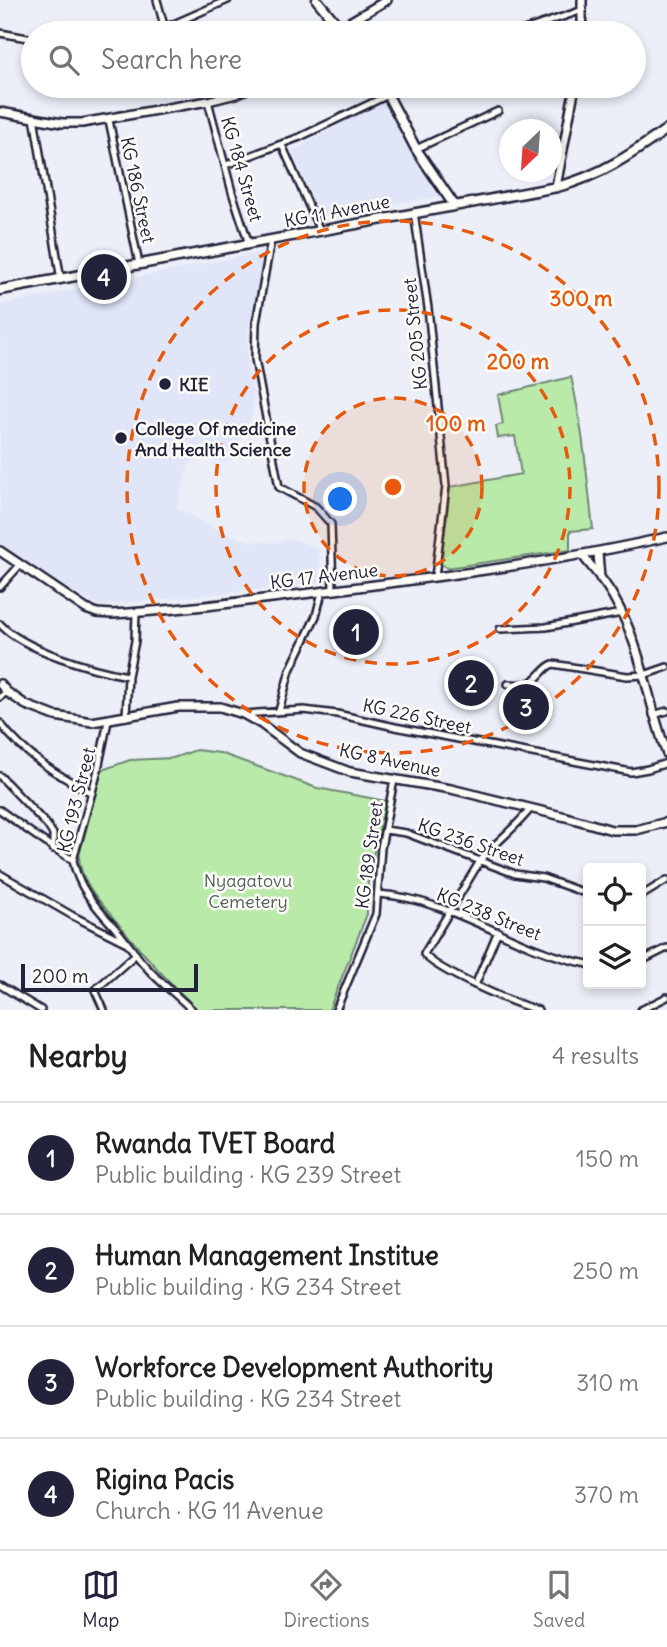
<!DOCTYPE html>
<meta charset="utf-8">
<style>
:root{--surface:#fff;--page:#f6f6f6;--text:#202124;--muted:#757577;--line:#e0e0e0;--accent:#22223b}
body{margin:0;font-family:Delius,sans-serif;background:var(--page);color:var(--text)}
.controls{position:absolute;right:21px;bottom:21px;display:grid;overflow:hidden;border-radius:7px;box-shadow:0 4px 10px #0003}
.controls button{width:63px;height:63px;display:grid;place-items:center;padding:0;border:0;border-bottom:2px solid var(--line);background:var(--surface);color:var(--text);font:35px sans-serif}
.compass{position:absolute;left:499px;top:119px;width:63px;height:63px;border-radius:50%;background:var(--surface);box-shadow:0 4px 10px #0003;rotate:205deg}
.scale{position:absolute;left:21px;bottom:18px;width:177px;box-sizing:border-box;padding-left:7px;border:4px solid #22223b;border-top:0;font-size:19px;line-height:24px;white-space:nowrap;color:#22223b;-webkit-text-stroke:5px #fdfcf7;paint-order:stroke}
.you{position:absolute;left:341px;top:500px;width:24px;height:24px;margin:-18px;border:5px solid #fff;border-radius:50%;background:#1a73e8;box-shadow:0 0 0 10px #1a73e833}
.badge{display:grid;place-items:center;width:46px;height:46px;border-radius:50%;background:var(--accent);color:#fff;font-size:23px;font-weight:700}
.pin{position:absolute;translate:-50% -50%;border:4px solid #fff;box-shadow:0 2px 7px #0006}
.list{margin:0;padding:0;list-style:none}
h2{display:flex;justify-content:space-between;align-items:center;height:91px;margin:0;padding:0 28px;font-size:30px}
h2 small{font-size:23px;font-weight:400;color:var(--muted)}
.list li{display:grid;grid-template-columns:46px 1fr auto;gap:21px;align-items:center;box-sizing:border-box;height:112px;padding:0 28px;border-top:2px solid var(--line)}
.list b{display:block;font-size:26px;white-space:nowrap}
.list p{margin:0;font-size:23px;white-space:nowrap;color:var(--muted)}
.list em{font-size:23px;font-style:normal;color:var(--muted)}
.icon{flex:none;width:38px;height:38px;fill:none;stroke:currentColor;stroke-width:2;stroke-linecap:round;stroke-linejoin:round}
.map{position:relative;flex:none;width:667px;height:1010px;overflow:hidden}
.search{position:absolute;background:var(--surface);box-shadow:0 4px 10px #0003;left:21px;right:21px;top:21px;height:77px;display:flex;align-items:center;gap:18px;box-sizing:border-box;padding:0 24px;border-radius:38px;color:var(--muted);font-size:26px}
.sheet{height:539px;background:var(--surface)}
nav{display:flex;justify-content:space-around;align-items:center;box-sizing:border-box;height:98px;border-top:2px solid var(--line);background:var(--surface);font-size:19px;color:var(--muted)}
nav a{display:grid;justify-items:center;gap:4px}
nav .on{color:var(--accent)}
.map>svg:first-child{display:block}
.built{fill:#e0e6f8}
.green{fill:#b9eaaa;stroke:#6e8672;stroke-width:2}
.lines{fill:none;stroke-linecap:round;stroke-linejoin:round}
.minor-casing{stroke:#22223b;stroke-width:10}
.tertiary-casing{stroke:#22223b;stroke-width:12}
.secondary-casing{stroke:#22223b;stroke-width:13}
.minor{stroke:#fdfcf7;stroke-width:5}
.tertiary{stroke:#fdfcf7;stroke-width:7}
.secondary{stroke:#fdfcf7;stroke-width:8}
.ring{fill:none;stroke:#e8590c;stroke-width:3.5;stroke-dasharray:12 9}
.poi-dot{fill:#22223b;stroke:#fdfcf7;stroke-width:2.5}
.labels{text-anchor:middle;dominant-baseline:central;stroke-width:5;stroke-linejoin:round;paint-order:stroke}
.street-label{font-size:18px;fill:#22223b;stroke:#fdfcf7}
.poi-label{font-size:18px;font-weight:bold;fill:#22223b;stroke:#fdfcf7;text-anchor:start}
.park-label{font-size:18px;fill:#4f5e5c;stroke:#fdfcf7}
.centre{fill:#e8590c;stroke:#fdfcf7;stroke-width:3.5}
.ring-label{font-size:21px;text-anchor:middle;font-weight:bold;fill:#e8590c;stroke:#fdfcf7;stroke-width:5;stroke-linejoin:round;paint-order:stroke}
</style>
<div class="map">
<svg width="667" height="1010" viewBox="0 0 667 1010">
<rect width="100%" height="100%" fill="#eceff8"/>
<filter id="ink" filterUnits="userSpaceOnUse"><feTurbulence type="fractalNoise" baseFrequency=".0143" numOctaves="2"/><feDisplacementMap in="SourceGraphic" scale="14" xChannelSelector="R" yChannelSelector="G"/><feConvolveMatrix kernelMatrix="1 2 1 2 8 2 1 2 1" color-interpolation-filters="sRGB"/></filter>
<g filter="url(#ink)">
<path class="built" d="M383,101L442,196L321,217L292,151Z
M277,249L248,330L247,365L254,394L252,418L233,458L224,463L206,457L189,463L177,507L210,526L248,541L274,543L292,538L319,549L320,583L98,606L42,574L0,545V305Z"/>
<path class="green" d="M571,377C583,426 587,478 593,529L570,531V550L447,568L441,564L450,487L521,474L515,436L498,438L496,426L503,424L498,395Z
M196,750L220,753L317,788L386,801L368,877L367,914L329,1010H198C168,982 142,953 116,921C100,901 80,883 79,856L102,770L130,760L173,758Z"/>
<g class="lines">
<g class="minor-casing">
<path id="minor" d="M157,0L165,29
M0,33L33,39
M153,33L228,0
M515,33L583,10
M208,101L232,192L249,244
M34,117L61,280
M109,120L139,264
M282,145L320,231
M416,149L498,111
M226,165L300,137L407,86
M414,212L428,308L446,486L435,577
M271,240L256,323L255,359L279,487L316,507L331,524L333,590
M0,587L20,565
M0,624C24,650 93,670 128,676
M500,629L546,627L622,613
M508,684C513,684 521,685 526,684C538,682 542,668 553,664L627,676L644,675L667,667
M0,697L7,692
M279,711L290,670L316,616L322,592
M244,714L304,710L337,714L395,727L631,772L648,769L667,763
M653,715L667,711
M126,717L128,676L135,641L136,613
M108,721L97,774L73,860C78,888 96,907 115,928C127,941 136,957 149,970C162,984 178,996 192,1010
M0,723C24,755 57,775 92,793
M0,776L47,825L53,834V849
M531,808C516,828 495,842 480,861L424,954C435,970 517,1005 538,1010
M0,810C23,827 48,846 73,860
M385,830L406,833L515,874L543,878L588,894
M0,874L73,916L125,942
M378,894C454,899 515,951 588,964
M641,896L667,880
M641,961L667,948
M476,983L498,931
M0,985L41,1010
M104,1010L95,990L136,954
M336,1010L376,914L381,848L394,780
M641,1010L667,997"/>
</g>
<g class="tertiary-casing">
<path id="tertiary" d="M331,33L387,0
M582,33V0
M0,112L62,123H82L208,101L236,94L253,86
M556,187L575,86
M0,551L86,609L97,613L112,614C186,610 261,599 335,590C447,576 557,562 667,537
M598,553L600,578
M583,556C594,570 607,584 615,600C642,647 648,704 667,754
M0,684L7,692L26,705L55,716L92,722L178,707H220L243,714L261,724L300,753L350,772L451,789L566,817L612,830H636L667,822"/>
</g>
<g class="secondary-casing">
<path id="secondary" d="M317,0L344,33
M383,86L416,149L454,205
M0,290L557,187C600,176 632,154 667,129"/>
</g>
<use href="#minor" class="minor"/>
<use href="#tertiary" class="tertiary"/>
<use href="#secondary" class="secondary"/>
</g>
</g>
<circle cx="393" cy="487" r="89" fill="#e8590c" fill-opacity=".12"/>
<g class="ring">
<circle cx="393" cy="487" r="89"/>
<circle cx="393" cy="487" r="177"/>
<circle cx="393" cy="487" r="266"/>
</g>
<g class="poi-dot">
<circle cx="165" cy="384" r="7"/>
<circle cx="121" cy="438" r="7"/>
</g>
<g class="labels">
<g class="street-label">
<text transform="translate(242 169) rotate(74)">KG 184 Street</text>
<text transform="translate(138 190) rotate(78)">KG 186 Street</text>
<text transform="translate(337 211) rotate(-11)">KG 11 Avenue</text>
<text transform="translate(415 334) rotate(-96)">KG 205 Street</text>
<text transform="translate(324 576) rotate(-7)">KG 17 Avenue</text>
<text transform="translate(417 716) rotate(12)">KG 226 Street</text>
<text transform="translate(390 760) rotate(12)">KG 8 Avenue</text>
<text transform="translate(76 800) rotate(-76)">KG 193 Street</text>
<text transform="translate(471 842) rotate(19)">KG 236 Street</text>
<text transform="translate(369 855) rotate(-82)">KG 189 Street</text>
<text transform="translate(489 914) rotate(22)">KG 238 Street</text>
</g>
<g class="poi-label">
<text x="179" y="384">KIE</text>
<text x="135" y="428">College Of medicine<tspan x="135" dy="21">And Health Science</tspan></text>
</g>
<g class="park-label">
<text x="248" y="880">Nyagatovu<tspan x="248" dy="21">Cemetery</tspan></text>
</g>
</g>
<circle cx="393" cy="487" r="10" class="centre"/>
<g class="ring-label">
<text x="581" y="306">300 m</text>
<text x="518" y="369">200 m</text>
<text x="456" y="431">100 m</text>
</g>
</svg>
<div class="controls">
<button><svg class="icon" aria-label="locate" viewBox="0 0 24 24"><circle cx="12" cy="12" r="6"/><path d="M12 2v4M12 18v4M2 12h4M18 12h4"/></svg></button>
<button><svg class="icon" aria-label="layers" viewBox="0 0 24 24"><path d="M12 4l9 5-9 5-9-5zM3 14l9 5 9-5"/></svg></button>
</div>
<svg class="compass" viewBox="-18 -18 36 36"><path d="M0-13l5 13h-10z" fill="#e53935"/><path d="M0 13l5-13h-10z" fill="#757577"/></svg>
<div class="scale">200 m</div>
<div class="you"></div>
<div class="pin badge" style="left:356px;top:632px">1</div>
<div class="pin badge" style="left:471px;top:683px">2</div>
<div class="pin badge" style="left:526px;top:707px">3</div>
<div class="pin badge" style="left:104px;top:277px">4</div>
<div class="search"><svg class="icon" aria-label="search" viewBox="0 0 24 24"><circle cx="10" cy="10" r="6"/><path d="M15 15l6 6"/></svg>Search here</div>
</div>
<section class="sheet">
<h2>Nearby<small>4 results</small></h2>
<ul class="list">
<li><span class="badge">1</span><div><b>Rwanda TVET Board</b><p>Public building · KG 239 Street</p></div><em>150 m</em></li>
<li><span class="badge">2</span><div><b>Human Management Institue</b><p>Public building · KG 234 Street</p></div><em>250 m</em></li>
<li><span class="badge">3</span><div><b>Workforce Development Authority</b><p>Public building · KG 234 Street</p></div><em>310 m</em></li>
<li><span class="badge">4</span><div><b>Rigina Pacis</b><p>Church · KG 11 Avenue</p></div><em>370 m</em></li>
</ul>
</section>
<nav>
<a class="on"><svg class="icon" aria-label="map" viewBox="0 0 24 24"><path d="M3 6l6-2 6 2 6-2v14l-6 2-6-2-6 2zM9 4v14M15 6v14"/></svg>Map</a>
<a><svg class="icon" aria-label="directions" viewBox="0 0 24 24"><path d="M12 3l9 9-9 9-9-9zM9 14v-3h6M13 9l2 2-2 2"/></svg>Directions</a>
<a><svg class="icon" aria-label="saved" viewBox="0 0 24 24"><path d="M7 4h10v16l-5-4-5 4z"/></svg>Saved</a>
</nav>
